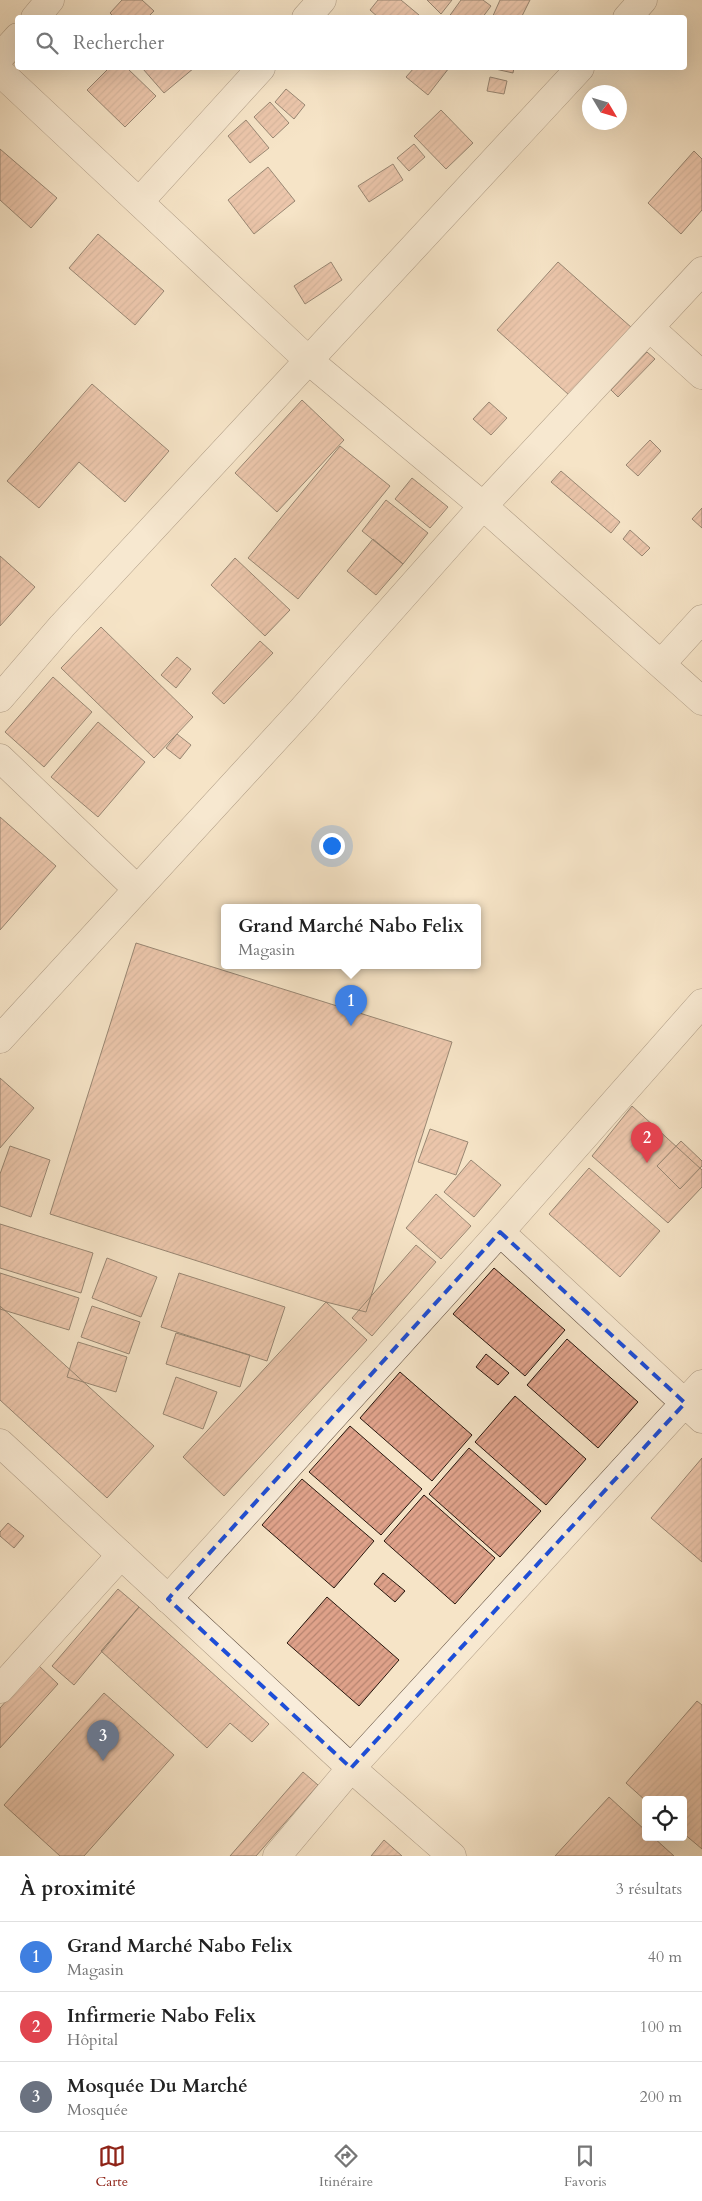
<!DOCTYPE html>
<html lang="fr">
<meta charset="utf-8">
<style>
:root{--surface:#fff;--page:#f6f6f6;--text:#222;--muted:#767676;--line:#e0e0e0;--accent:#8f2418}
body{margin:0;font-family:Cardo,serif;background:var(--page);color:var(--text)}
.controls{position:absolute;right:15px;bottom:15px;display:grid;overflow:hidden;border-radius:5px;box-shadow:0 5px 20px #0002}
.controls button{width:45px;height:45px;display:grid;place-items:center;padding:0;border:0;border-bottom:1px solid var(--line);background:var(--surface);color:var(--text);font:25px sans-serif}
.compass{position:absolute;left:582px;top:85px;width:45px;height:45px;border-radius:50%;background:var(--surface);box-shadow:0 5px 20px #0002;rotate:128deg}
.you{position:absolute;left:331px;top:845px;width:18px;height:18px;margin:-12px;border:4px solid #fff;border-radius:50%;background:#1a73e8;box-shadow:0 0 0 8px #1a73e833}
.badge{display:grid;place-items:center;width:32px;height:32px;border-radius:50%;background:var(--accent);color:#fff;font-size:16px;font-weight:700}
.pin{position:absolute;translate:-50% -41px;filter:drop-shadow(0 1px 2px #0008)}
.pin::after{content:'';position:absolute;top:26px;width:18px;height:15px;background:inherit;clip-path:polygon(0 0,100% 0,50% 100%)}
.popup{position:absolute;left:221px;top:904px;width:260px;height:65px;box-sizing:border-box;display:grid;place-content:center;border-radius:5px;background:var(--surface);filter:drop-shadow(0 1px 4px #0005);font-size:16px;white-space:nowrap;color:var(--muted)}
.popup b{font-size:19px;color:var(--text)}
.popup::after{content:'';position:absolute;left:50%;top:100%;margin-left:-10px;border:10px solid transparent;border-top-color:var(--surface)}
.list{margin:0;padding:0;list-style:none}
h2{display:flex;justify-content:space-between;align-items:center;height:65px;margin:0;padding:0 20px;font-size:21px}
h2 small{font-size:16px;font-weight:400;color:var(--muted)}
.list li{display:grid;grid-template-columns:32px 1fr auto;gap:15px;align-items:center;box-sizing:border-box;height:70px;padding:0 20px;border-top:1px solid var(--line)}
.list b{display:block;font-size:19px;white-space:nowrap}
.list p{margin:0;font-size:16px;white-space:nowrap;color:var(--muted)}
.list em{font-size:16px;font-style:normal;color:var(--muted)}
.icon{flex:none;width:28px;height:28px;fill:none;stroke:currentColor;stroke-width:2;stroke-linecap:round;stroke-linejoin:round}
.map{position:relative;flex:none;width:702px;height:1856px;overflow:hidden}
.search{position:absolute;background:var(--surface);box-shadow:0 5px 20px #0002;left:15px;right:15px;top:15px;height:55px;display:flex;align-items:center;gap:12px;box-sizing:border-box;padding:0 18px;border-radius:5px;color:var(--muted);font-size:19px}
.sheet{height:275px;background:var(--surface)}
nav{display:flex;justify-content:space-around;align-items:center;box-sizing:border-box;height:70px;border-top:1px solid var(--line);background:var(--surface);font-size:14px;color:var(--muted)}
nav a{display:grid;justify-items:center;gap:2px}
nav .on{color:var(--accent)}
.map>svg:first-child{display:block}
.building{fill:url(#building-hatch);stroke:#28170e}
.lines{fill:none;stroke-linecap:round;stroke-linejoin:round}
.minor-casing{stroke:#5c4a3c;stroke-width:29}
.tertiary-casing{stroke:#5c4a3c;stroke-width:29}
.minor{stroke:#f9eddb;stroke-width:28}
.tertiary{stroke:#f9eddb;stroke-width:28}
.marked{fill:none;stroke:#1d4ed8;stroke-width:4;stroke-dasharray:10 6;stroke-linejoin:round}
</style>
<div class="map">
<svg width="702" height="1856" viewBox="0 0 702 1856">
<defs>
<pattern id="building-hatch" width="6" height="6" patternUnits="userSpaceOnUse" patternTransform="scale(1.25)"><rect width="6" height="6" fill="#dfa28a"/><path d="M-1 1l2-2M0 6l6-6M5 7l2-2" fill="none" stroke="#b5836f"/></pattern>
</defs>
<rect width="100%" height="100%" fill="#f6e4c7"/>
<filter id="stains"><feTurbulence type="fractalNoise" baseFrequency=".004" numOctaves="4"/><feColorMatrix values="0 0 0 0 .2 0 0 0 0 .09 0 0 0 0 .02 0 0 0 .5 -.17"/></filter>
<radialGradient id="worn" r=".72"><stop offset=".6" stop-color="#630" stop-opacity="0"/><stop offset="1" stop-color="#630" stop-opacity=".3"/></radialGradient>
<path class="building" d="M122,0H142L154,11L147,18H115L110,13Z
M378,0H401L419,15L417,18H379L370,10Z
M427,0H452L441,14Z
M461,0H483L491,6L482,18H448Z
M500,0H530L521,18H492Z
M109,68H127L156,96L125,127L87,90Z
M145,68H194L164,93L143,69Z
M414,68H449L428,95L406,77Z
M491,68H514L513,73Z
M490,77L507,81L504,94L487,91Z
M286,89L305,105L294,119L275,102Z
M270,102L289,123L273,138L254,117Z
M441,110L473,143L446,169L414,136Z
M246,120L269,148L250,163L228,136Z
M414,144L425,157L409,171L397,158Z
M0,149L57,198L31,228L0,200Z
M694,151L702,159V210L681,234L648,203Z
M393,164L403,180L369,202L358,186Z
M268,167L295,201L254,234L228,200Z
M98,234L164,291L135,325L69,268Z
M331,262L342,280L305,304L294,286Z
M558,262L632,328L569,395L497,330Z
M647,352L655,359L618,397L611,390Z
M92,384L169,451L125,502L79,462L39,508L7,481Z
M302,400L344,440L277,512L235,473Z
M489,402L507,418L491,435L473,419Z
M650,440L661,451L638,476L626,465Z
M340,446L390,486L298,599L248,558Z
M561,471L620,522L611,533L551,482Z
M412,478L448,507L430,528L395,499Z
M386,500L428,533L403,564L362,531Z
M702,508V528L692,519Z
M630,530L650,548L642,556L623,539Z
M373,539L403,564L376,595L347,571Z
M0,556L35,587L0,626Z
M235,558L290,610L265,636L211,585Z
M101,627L193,717L154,758L61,668Z
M260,641L273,653L224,704L212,693Z
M177,657L191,669L176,688L161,675Z
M53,677L92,712L44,767L5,732Z
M98,722L145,762L98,817L51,777Z
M177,734L191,745L180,759L166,748Z
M0,817L56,866L0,930Z
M136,943L452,1042L366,1312L326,1302L50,1214Z
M0,1078L34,1108L0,1148Z
M632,1106L702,1170V1187L668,1223L592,1156Z
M430,1129L468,1142L456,1175L418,1162Z
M681,1141L702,1161V1166L680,1189L657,1166Z
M10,1146L50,1160L31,1217L0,1206V1174Z
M471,1160L501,1185L474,1217L444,1192Z
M589,1168L660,1231L620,1277L549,1214Z
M436,1194L471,1226L441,1259L406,1228Z
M0,1224L93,1253L81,1293L0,1268Z
M416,1245L436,1262L372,1336L352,1318Z
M107,1258L157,1277L141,1317L92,1298Z
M494,1268L565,1330L525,1376L453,1314Z
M0,1273L79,1298L69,1330L0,1309Z
M179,1273L285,1307L267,1361L161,1327Z
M326,1302L367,1340L224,1496L183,1457Z
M0,1306L154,1446L107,1498L0,1400Z
M92,1306L140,1322L129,1354L81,1337Z
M176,1333L250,1355L240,1387L166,1364Z
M567,1339L638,1402L598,1448L527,1385Z
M78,1342L127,1357L116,1392L67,1377Z
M486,1354L509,1373L498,1385L476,1367Z
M400,1372L472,1435L432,1481L360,1418Z
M176,1377L217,1392L203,1429L163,1414Z
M515,1396L586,1459L546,1505L475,1442Z
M350,1426L422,1489L381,1535L309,1472Z
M469,1448L541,1511L500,1557L429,1494Z
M702,1458V1562L651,1518Z
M302,1479L374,1541L334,1588L262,1525Z
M424,1495L495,1558L455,1604L384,1541Z
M8,1523L24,1536L14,1548L0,1536V1532Z
M383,1573L405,1591L395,1602L374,1584Z
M118,1589L139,1607L74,1685L52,1666Z
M327,1597L399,1660L359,1706L287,1643Z
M139,1607L269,1724L252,1742L230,1723L207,1748L101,1651Z
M38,1665L58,1684L0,1748V1708Z
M104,1693L174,1755L84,1856H60L4,1805Z
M697,1701L702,1705V1849L683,1833V1800L646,1801L626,1783Z
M303,1772L318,1785L256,1856H230Z
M609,1797L646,1831V1837H653L674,1856H555Z
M384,1840L402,1856H371Z"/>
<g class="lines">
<g class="minor-casing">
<path id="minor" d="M35,18L50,0
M306,18L322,0
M627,18L643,0
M0,57L18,37
M0,72L308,360L483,506L702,701
M139,202L261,68
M650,328L702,375
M661,664L702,619
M0,698L62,626L580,68
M0,758L137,889
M0,1039L302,710L483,506L702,271
M500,1232L702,1419
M168,1599L500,1232L702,1003
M0,1689L121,1555
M277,1856L351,1768L702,1384"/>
</g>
<g class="tertiary-casing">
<path id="tertiary" d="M0,1443L351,1768L452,1856"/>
</g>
<use href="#minor" class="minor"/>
<use href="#tertiary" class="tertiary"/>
</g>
<path d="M0 0H702V1856H0ZM500,1232L685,1403L351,1768L168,1599Z" fill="#f6e4c7" fill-opacity=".55" fill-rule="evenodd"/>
<path class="marked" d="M500,1232L685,1403L351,1768L168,1599Z"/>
<rect width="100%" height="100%" filter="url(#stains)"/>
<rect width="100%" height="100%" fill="url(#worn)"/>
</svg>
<div class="controls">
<button><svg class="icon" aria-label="locate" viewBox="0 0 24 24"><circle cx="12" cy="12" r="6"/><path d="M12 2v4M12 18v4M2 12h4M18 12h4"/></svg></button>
</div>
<svg class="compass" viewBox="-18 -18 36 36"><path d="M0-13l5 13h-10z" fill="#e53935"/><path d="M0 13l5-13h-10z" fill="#767676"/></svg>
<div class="you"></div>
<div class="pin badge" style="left:351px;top:1026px;background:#3f7fe0">1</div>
<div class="popup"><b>Grand Marché Nabo Felix</b>Magasin</div>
<div class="pin badge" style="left:647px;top:1163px;background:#e0444e">2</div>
<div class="pin badge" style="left:103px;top:1761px;background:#6b7280">3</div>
<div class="search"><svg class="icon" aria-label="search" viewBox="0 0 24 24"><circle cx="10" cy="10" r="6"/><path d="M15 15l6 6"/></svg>Rechercher</div>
</div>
<section class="sheet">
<h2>À proximité<small>3 résultats</small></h2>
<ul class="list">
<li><span class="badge" style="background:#3f7fe0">1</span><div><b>Grand Marché Nabo Felix</b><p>Magasin</p></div><em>40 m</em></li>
<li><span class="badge" style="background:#e0444e">2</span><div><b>Infirmerie Nabo Felix</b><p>Hôpital</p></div><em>100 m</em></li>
<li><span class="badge" style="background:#6b7280">3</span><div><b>Mosquée Du Marché</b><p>Mosquée</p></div><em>200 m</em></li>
</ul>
</section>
<nav>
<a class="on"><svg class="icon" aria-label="map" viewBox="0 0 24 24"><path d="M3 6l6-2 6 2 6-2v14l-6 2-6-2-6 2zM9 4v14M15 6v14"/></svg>Carte</a>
<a><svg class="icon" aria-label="directions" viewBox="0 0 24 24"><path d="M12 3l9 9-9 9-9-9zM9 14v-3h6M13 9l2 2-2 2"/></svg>Itinéraire</a>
<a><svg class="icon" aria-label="saved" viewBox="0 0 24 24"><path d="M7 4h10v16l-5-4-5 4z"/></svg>Favoris</a>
</nav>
